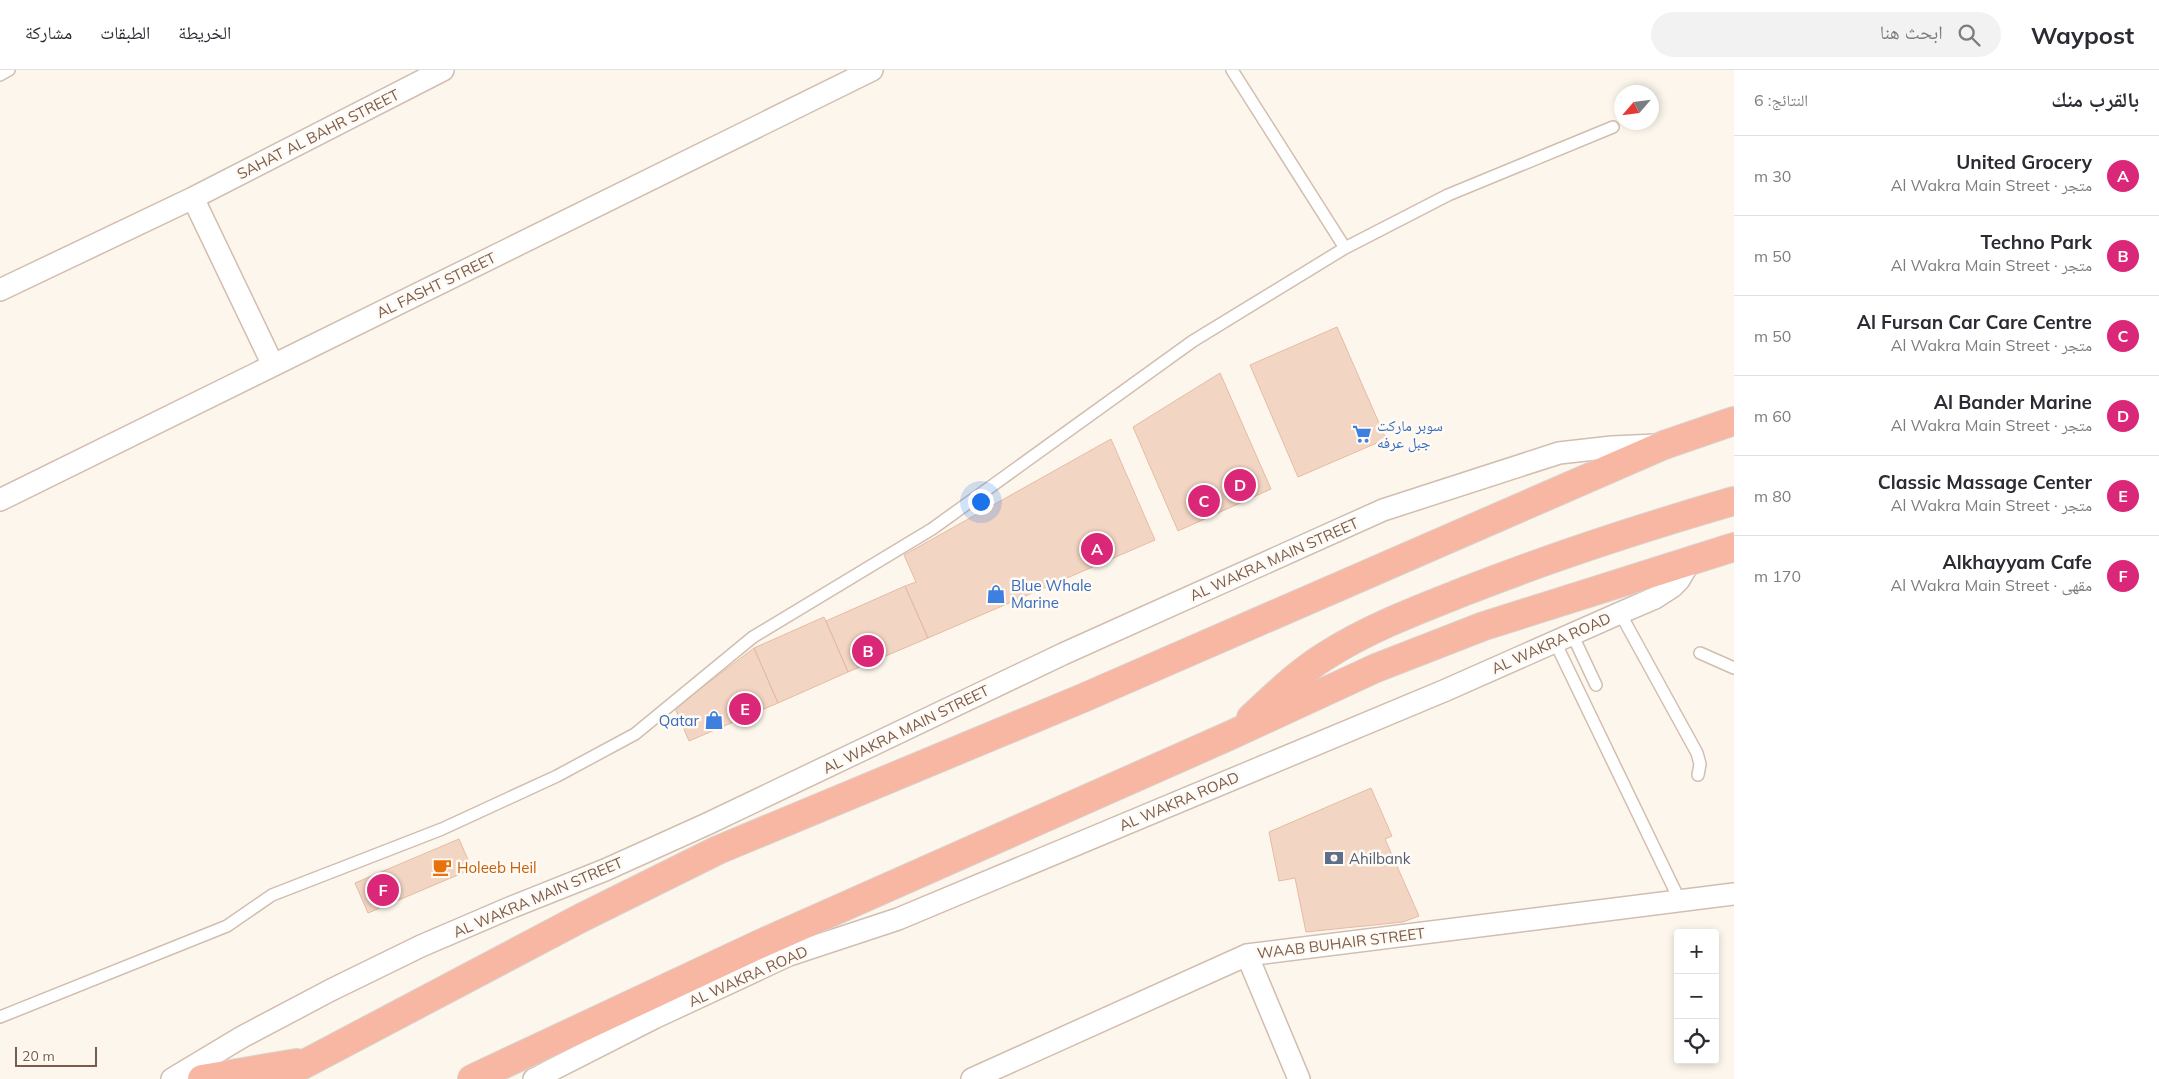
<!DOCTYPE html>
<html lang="ar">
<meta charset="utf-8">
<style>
:root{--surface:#fff;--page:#f2f2f3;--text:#2b2b33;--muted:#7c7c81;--line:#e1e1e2;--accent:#db2777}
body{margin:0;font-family:Mulish,"Noto Naskh Arabic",sans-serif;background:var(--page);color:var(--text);direction:rtl}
.controls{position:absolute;right:15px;bottom:15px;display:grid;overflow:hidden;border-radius:5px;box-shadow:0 2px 8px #0003}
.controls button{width:45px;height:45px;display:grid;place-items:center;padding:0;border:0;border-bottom:1px solid var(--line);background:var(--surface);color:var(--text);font:25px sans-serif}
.compass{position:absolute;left:1614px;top:15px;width:45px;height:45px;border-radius:50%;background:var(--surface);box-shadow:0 2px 8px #0003;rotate:242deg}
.scale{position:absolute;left:15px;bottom:12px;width:82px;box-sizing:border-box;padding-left:5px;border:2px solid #7a5c4d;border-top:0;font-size:14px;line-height:18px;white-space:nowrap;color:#7a5c4d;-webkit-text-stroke:4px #fffaf3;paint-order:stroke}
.you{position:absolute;left:980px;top:431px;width:18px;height:18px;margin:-12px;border:4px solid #fff;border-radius:50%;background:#1a73e8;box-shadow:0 0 0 8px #1a73e833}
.badge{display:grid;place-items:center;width:32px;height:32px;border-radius:50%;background:var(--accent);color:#fff;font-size:16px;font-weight:700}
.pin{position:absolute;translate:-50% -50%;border:2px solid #fff;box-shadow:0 1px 5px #0006}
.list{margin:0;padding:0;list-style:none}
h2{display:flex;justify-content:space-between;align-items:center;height:65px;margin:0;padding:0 20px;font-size:21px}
h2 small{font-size:16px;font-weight:400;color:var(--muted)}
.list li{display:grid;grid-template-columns:32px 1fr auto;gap:15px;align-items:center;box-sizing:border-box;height:80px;padding:0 20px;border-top:1px solid var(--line)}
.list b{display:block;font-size:19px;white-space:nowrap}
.list p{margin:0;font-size:16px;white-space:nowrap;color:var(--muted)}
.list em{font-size:16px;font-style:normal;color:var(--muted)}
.icon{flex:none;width:28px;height:28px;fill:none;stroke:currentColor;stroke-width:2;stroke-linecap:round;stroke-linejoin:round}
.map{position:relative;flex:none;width:1734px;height:1009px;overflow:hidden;direction:ltr}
header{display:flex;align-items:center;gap:30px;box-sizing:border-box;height:70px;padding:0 25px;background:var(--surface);border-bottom:1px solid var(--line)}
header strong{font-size:24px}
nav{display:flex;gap:28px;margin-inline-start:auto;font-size:18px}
.search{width:350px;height:45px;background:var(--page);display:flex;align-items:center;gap:12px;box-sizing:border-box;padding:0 18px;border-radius:28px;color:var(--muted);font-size:19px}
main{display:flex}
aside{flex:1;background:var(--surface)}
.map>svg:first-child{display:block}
.building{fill:#f3d5c3;stroke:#e6bba3}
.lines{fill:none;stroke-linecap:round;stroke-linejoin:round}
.lane-casing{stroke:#d1beb0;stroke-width:14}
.street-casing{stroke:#d1beb0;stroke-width:24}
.highway-casing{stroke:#dad1cd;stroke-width:30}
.lane{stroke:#fff;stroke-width:11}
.street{stroke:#fff;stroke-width:21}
.highway{stroke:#f7b7a3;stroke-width:28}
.labels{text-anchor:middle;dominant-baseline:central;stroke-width:5;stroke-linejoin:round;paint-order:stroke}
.street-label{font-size:15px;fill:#7a5c4d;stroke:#fffaf3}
.shop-label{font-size:15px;fill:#366cbe;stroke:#fffaf3;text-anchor:start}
.service-label{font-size:15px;fill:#4e5e75;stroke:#fffaf3;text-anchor:start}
.food-label{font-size:15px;fill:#c56008;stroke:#fffaf3;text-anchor:start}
</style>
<header>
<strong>Waypost</strong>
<div class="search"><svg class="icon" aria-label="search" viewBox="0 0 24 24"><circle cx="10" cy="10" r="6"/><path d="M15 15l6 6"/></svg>ابحث هنا</div>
<nav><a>الخريطة</a><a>الطبقات</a><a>مشاركة</a></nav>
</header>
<main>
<aside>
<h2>بالقرب منك<small>النتائج: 6</small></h2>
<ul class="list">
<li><span class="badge">A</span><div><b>United Grocery</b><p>متجر · Al Wakra Main Street</p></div><em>30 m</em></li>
<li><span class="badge">B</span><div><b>Techno Park</b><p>متجر · Al Wakra Main Street</p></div><em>50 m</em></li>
<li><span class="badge">C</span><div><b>Al Fursan Car Care Centre</b><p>متجر · Al Wakra Main Street</p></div><em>50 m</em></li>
<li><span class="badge">D</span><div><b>Al Bander Marine</b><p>متجر · Al Wakra Main Street</p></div><em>60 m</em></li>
<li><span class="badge">E</span><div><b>Classic Massage Center</b><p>متجر · Al Wakra Main Street</p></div><em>80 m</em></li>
<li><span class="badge">F</span><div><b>Alkhayyam Cafe</b><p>مقهى · Al Wakra Main Street</p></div><em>170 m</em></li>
</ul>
</aside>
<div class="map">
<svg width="1734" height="1009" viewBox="0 0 1734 1009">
<rect width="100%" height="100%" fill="#fdf6ec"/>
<path class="building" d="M1337,257L1386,369L1298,407L1250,295Z
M1220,303L1271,419L1178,461L1133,357Z
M1111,369L1155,470L928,568L905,516L916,512L904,485Z
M905,516L928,568L848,602L826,551Z
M824,547L848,602L778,633L754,578Z
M754,578L778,633L689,671L675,638Z
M1371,718L1392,766L1385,769L1419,846L1403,852L1306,862L1295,808L1279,811L1269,762Z
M459,769L472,799L368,843L355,813Z"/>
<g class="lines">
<g class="lane-casing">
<path id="lane" d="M1232,0L1345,178
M0,5L9,0
M1620,543L1697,683L1700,694L1698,705
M1572,564L1596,615
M1555,572L1680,831
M1700,583L1734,598
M0,947L227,856L272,825L442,759L557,706L635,664L753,567L932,459L1193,271L1345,178L1448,125L1613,57"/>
</g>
<g class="street-casing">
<path id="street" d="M193,128L273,295
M0,220L193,128L443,0
M0,430L872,0
M1247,885L1299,1009
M172,1009L242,967L331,920L421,876L512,837L605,800L707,754L1063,584L1383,440L1559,383L1612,377L1656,375
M534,1009L654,948L789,885L898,849L1446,620L1620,543L1655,528L1672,517L1679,510L1689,493
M972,1009L1247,885L1734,824"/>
</g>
<g class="highway-casing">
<path id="highway" d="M1251,648C1275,626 1299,602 1327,585C1371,557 1420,539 1468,520C1555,486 1644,457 1734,431
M202,1009L297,993
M276,1009L581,848L718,780L1083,628L1664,375L1734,351
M472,1009L760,874L1231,665L1376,598L1484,556L1734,477"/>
</g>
<use href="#lane" class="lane"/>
<use href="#street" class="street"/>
<use href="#highway" class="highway"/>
</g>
<defs>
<g id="supermarket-bare" transform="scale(1.5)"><path d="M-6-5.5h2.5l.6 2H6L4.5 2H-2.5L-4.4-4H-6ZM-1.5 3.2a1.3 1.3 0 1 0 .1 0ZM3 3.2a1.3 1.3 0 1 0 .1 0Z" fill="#3f7fe0" stroke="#fffaf3" stroke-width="2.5" paint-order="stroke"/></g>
<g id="shop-bare" transform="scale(1.5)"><path d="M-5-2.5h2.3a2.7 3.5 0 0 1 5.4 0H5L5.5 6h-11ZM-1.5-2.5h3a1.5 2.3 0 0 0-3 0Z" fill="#3f7fe0" stroke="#fffaf3" stroke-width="2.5" paint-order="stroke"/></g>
<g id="bank-bare" transform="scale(1.5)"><path d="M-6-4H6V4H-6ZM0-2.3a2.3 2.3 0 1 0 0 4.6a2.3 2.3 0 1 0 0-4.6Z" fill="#5c6f8a" stroke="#fffaf3" stroke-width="2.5" paint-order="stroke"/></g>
<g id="cafe-bare" transform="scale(1.5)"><path d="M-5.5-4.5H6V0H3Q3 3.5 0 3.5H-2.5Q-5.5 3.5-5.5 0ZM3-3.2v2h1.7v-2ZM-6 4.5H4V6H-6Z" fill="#e8710a" stroke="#fffaf3" stroke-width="2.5" paint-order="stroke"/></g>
</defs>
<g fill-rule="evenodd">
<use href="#supermarket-bare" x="1362" y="364"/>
<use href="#shop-bare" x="996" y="524"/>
<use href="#shop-bare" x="714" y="650"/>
<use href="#bank-bare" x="1334" y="788"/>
<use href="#cafe-bare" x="442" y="797"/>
</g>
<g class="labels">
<g class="street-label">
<text transform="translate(318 64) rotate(-27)">SAHAT AL BAHR STREET</text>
<text transform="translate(436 215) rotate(-26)">AL FASHT STREET</text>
<text transform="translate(1274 489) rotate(-24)">AL WAKRA MAIN STREET</text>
<text transform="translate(1551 573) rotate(-24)">AL WAKRA ROAD</text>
<text transform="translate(906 659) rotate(-26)">AL WAKRA MAIN STREET</text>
<text transform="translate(1179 731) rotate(-23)">AL WAKRA ROAD</text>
<text transform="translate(538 827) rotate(-23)">AL WAKRA MAIN STREET</text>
<text transform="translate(1341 873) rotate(-7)">WAAB BUHAIR STREET</text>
<text transform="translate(748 906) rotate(-24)">AL WAKRA ROAD</text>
</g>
<g class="shop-label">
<text x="1377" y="355">سوبر ماركت<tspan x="1377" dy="17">جبل عرفه</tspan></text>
<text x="1011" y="515">Blue Whale<tspan x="1011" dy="17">Marine</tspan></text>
<text x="699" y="650" text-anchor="end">Qatar</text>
</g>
<g class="service-label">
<text x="1349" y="788">Ahilbank</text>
</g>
<g class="food-label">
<text x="457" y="797">Holeeb Heil</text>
</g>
</g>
</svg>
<div class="controls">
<button>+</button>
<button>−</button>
<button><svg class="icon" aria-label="locate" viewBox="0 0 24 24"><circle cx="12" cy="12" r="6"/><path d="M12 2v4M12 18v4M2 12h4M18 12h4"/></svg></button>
</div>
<svg class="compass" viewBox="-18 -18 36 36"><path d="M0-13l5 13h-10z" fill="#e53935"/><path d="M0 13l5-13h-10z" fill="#7c7c81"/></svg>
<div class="scale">20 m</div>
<div class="you"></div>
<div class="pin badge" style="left:1097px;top:479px">A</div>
<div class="pin badge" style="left:868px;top:581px">B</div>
<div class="pin badge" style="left:1204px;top:431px">C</div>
<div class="pin badge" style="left:1240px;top:415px">D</div>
<div class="pin badge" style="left:745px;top:639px">E</div>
<div class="pin badge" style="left:383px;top:820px">F</div>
</div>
</main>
